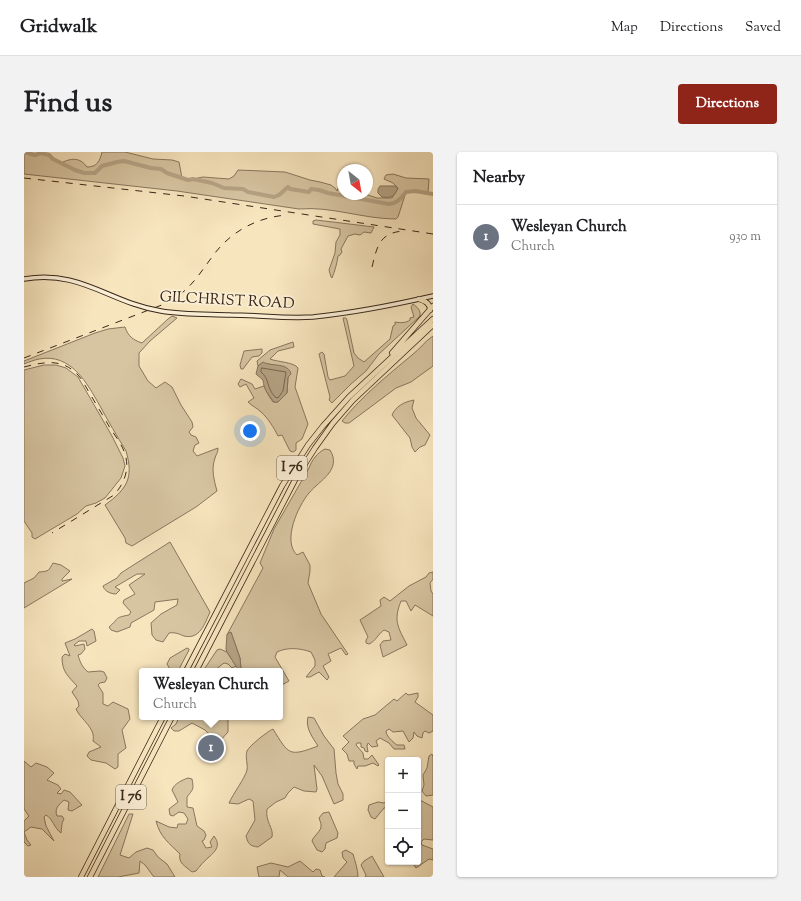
<!DOCTYPE html>
<meta charset="utf-8">
<style>
:root{--surface:#fff;--page:#f2f2f2;--text:#202124;--muted:#757577;--line:#e0e0e0;--accent:#8f2418}
body{margin:0;font-family:"Sorts Mill Goudy",serif;background:var(--page);color:var(--text)}
.controls{position:absolute;right:12px;bottom:12px;display:grid;overflow:hidden;border-radius:4px;box-shadow:0 1px 3px #0004}
.controls button{width:36px;height:36px;display:grid;place-items:center;padding:0;border:0;border-bottom:1px solid var(--line);background:var(--surface);color:var(--text);font:20px sans-serif}
.compass{position:absolute;left:313px;top:12px;width:36px;height:36px;border-radius:50%;background:var(--surface);box-shadow:0 1px 3px #0004;rotate:149deg}
.you{position:absolute;left:226px;top:279px;width:14px;height:14px;margin:-10px;border:3px solid #fff;border-radius:50%;background:#1a73e8;box-shadow:0 0 0 6px #1a73e833}
.badge{display:grid;place-items:center;width:26px;height:26px;border-radius:50%;background:var(--accent);color:#fff;font-size:13px;font-weight:700}
.pin{position:absolute;translate:-50% -50%;border:2px solid #fff;box-shadow:0 1px 4px #0006}
.popup{position:absolute;left:115px;top:516px;width:144px;height:52px;box-sizing:border-box;display:grid;place-content:center;border-radius:4px;background:var(--surface);filter:drop-shadow(0 1px 3px #0005);font-size:13px;white-space:nowrap;color:var(--muted)}
.popup b{font-size:15px;color:var(--text)}
.popup::after{content:'';position:absolute;left:50%;top:100%;margin-left:-8px;border:8px solid transparent;border-top-color:var(--surface)}
.list{margin:0;padding:0;list-style:none}
h2{display:flex;justify-content:space-between;align-items:center;height:52px;margin:0;padding:0 16px;font-size:17px}
h2 small{font-size:13px;font-weight:400;color:var(--muted)}
.list li{display:grid;grid-template-columns:26px 1fr auto;gap:12px;align-items:center;box-sizing:border-box;height:64px;padding:0 16px;border-top:1px solid var(--line)}
.list b{display:block;font-size:15px;white-space:nowrap}
.list p{margin:0;font-size:13px;white-space:nowrap;color:var(--muted)}
.list em{font-size:13px;font-style:normal;color:var(--muted)}
.icon{flex:none;width:22px;height:22px;fill:none;stroke:currentColor;stroke-width:2;stroke-linecap:round;stroke-linejoin:round}
.map{position:relative;flex:none;width:409px;height:725px;overflow:hidden;border-radius:4px}
header{display:flex;align-items:center;gap:24px;box-sizing:border-box;height:56px;padding:0 20px;background:var(--surface);border-bottom:1px solid var(--line)}
header strong{font-size:19px}
nav{display:flex;gap:22px;margin-inline-start:auto;font-size:14px}
.intro{display:flex;align-items:center;justify-content:space-between;box-sizing:border-box;height:96px;padding:0 24px}
h1{margin:0;font-size:28px}
.button{padding:10px 18px;border-radius:4px;background:var(--accent);color:#fff;font-size:14px;font-weight:700}
main{display:flex;gap:24px;padding:0 24px}
aside{flex:1;background:var(--surface);border-radius:4px;box-shadow:0 1px 3px #0004}
.map>svg:first-child{display:block}
.green{fill:#d7c5a2;stroke:#88765e}
.water{fill:#b6a486;stroke:#84725a}
.lines{fill:none;stroke-linecap:round;stroke-linejoin:round}
.shore{stroke:#776650;stroke-width:1}
.river{stroke:#b6a486;stroke-width:4}
.secondary-casing{stroke:#382719;stroke-width:5.5}
.highway-casing{stroke:#382719;stroke-width:6}
.secondary{stroke:#faeed5;stroke-width:3.5}
.highway{stroke:#f7e5be;stroke-width:4.5}
.rail{stroke:#382719;stroke-width:1;stroke-dasharray:7 7;stroke-linecap:butt}
.labels{text-anchor:middle;dominant-baseline:central;stroke-width:3.5;stroke-linejoin:round;paint-order:stroke}
.shield{fill:#faeed5;stroke:#726351;stroke-width:1}
.shield-label{font-size:14px;font-weight:bold;fill:#382719}
.street-label{font-size:15px;fill:#382719;stroke:#faeed5}
</style>
<header>
<strong>Gridwalk</strong>
<nav><a>Map</a><a>Directions</a><a>Saved</a></nav>
</header>
<div class="intro"><h1>Find us</h1><a class="button">Directions</a></div>
<main>
<div class="map">
<svg width="409" height="725" viewBox="0 0 409 725">
<rect width="100%" height="100%" fill="#f7e5be"/>
<filter id="stains"><feTurbulence type="fractalNoise" baseFrequency=".005" numOctaves="4"/><feColorMatrix values="0 0 0 0 .2 0 0 0 0 .09 0 0 0 0 .02 0 0 0 .5 -.17"/></filter>
<radialGradient id="worn" r=".72"><stop offset=".6" stop-color="#630" stop-opacity="0"/><stop offset="1" stop-color="#630" stop-opacity=".3"/></radialGradient>
<path class="green" d="M0,0H6L11,3C23,0 27,6 37,11C47,6 56,5 63,15C73,15 76,9 78,0H101L129,7L148,8L155,10L158,26L164,28L179,25L205,27L210,24L214,18L261,20L286,28L296,30L307,33L311,36L313,39L314,36L319,38V42H341L353,46H368L374,36L369,31L360,27L362,23L369,22L382,26L405,27L404,41L391,39L382,40L374,65L372,67C339,67 307,54 275,57L153,39L0,22Z
M292,68L350,75L347,81L340,80L336,83L331,82L324,84L317,97L318,100L316,103L314,104C313,111 311,119 308,126L307,125L305,118L311,101L312,90L316,83V77L289,72V69Z
M389,152C393,155 397,158 396,164L355,202L342,219L327,232L308,251L305,248L306,245L295,202L298,200L300,202L304,225L306,228L321,224L330,214L319,166H322L323,168L330,201L334,206L340,210L366,187L369,174L371,173V170C376,171 382,171 386,168V166L390,165L387,155Z
M148,164L153,166L126,189L115,201V214L124,229L132,236L141,230L148,235L157,253L168,270L169,275L165,280L167,283L172,285L175,291L171,293L169,299L173,304L194,296C194,301 192,302 191,306C187,317 190,328 193,339L172,355L108,394L102,391L101,386L81,353C103,337 110,326 102,299C93,284 84,269 76,254C63,231 47,201 15,207C10,208 5,210 0,212V209L71,181L84,177L101,175C104,184 109,188 118,191L144,167Z
M409,184V214L387,230L372,236L325,271H321L318,269C338,244 364,223 388,203C396,197 401,189 409,184Z
M269,190L270,195L254,199L246,207C253,210 270,210 274,216L271,235L284,272L278,287L272,291V298L269,300L266,299L258,283L254,284C250,276 244,266 237,260C233,256 228,254 224,250L230,246L222,232L216,235L214,232L217,227L228,232L231,237L240,234L245,244L249,250H254L263,241L264,225L261,215L238,211L234,214L233,209L246,198Z
M238,197V201L235,204L228,205L219,217H217L216,213L220,199Z
M20,213H32L42,216L54,225L88,284L99,306L101,314L97,326L81,346L72,351L62,354L53,362L11,387L8,385V381L0,369V218Z
M390,248L388,256L392,266L406,283L401,293L396,295L391,300L388,295L386,286L368,263C372,254 380,250 390,248Z
M301,297L306,298C318,318 296,328 285,341C274,354 258,389 273,403L279,400L286,413V419L284,431L297,462L324,502L322,503L317,496L304,502L307,509L299,514L305,525L303,528L295,520L286,525H282L291,514V508L287,500C276,496 263,495 253,500L251,505L265,529L256,534V519H221L217,517L216,506L207,481H204L239,416L236,411L250,377L285,316C288,308 293,301 301,297Z
M146,390L186,460C181,471 176,488 160,484C155,482 151,480 145,481L139,490L132,488L128,483L127,471L137,462L153,453L154,447L131,450L130,458L107,471L106,475L93,480L87,478L85,475C96,466 89,466 105,463L107,460L99,451L100,448L111,442L105,433L121,422H113L91,435L96,438L92,442C87,442 80,439 79,434L93,426L97,421L111,412Z
M29,411L37,413L46,419L38,427V429L48,427L0,456V431L10,426L15,420C26,419 24,419 29,411Z
M409,420V427L406,431L407,439L409,442V464L391,453L387,459L382,449H377C369,469 374,475 383,493L359,505L356,493L359,489L367,488L365,480L360,478C353,483 352,489 345,492L342,491V488L344,485L336,468L357,454L356,448L360,445L366,449L385,434L402,425L405,421Z
M68,477L70,479L72,489L63,494L62,489H55L50,493L51,494L60,492L61,497L57,502L54,503C56,510 58,515 64,520L76,519L80,520L83,526L81,530L76,531L74,533L79,541V552L84,554L89,550L104,557L106,567L98,578L102,596L94,602V615L91,617L82,611L67,608L63,604L65,600L77,595L69,589C72,576 57,568 52,557L55,554L54,549L48,540L53,534C44,524 38,520 38,505L41,502L46,504L41,491L51,487Z
M163,496L165,497V498L154,519H147L143,512L146,506Z
M196,497L203,500L212,514L208,516L204,512L200,511L190,519H179L193,498Z
M382,541L384,543L394,541V545L391,550L409,563V579L405,581L401,579L399,581L398,586L393,584L390,580L389,586L385,590L379,579L369,580L365,577L362,579C362,584 369,590 373,593H380L381,597H370L365,591L356,586L352,589L354,594L348,595L344,591L343,594L344,600L341,599L340,596L337,595V591H333L332,593L339,601L340,607H344L348,603L355,613L354,614L349,611L341,614H334L333,617L330,612V609H325L323,602L318,597L325,590L319,584L339,567L351,563L370,547L373,549Z
M155,565H177L178,567L182,568L189,565H204V580L194,591L181,578L168,571L155,579H150L147,576L152,572Z
M284,565L290,566L300,584L310,597L312,621L314,632L319,642V648L310,652L298,624L290,613L293,637L292,640L280,639L270,635L264,641L261,646L252,650L243,657C241,670 250,676 248,685L234,695C226,694 224,692 222,684L231,668L229,649L225,647L214,652L205,651C209,642 221,626 223,618C224,612 221,605 223,599C225,594 244,579 249,577C265,603 265,605 294,594C289,586 281,576 284,565Z
M408,602L409,605V643L402,644L398,639L400,633L399,623L403,616L405,604Z
M0,609L7,615L12,611L23,615L30,621L23,628L34,633L37,637L33,641L37,642L40,638L46,640L58,653L48,659L44,658L45,650L40,648C35,653 30,656 33,664H38L40,667C37,672 38,676 37,681C30,676 29,667 22,663L20,665L22,674L30,689L18,677L7,675L0,680L3,688L7,693L4,694L0,690V669L5,664L0,657Z
M164,626L168,627C170,638 169,637 163,645V655L169,656L173,674L180,679L182,683L180,688L178,689L182,696L188,695L186,690L190,684C197,693 192,699 185,705C180,709 176,714 172,719L168,720C161,714 154,711 156,702C145,691 136,685 132,669L145,675L153,676L154,672H162L164,667L160,661L155,660L149,664L146,663L145,657L154,650L148,638C150,632 158,628 164,626Z
M394,647L409,655V688L400,687L397,690L398,693L409,697V708L405,707L392,716L388,710H394Z
M364,649V655L360,656L351,667L347,665L344,658L345,653L354,650L360,651Z
M305,660L314,681L313,686L302,691L301,697L298,700L293,698L288,689C290,683 298,679 297,673C297,671 296,669 295,666L299,661Z
M105,662H109L96,703L105,706L112,700L123,696L129,698L134,705L143,712L151,725H130L121,713L116,709L115,721L94,725H74Z
M322,698L329,702C331,709 334,718 334,725H310L323,710L319,706L318,700Z
M348,704L360,725H341L342,723L337,713L340,709Z
M276,709L289,720L292,717L296,718L298,724L301,725H264L256,718L255,725H235L233,715L247,711L264,715Z"/>
<path class="water" d="M356,34H371L374,36C370,45 368,46 358,45L354,41V37Z
M239,210C248,215 264,210 267,222L264,225L263,241L254,250H250C244,242 240,238 239,228L232,222L234,214Z
M207,480L216,506L217,517L221,519H215L203,500L202,497L203,482Z"/>
<g class="lines">
<path class="shore" d="M238,216L262,220L259,239L254,246L251,245C242,235 246,227 237,220Z"/>
<path class="river" d="M0,0L11,3L17,1L25,3L29,7L51,18L60,21H71L78,14L93,10L100,9L127,16L137,17L143,21L164,28L169,27L188,31L200,36L219,37L224,40L250,45L255,43L264,35L266,37L285,40L287,37L295,38L304,41L365,52C374,51 377,46 382,40L391,39L409,42"/>
<g class="secondary-casing">
<path id="secondary" d="M0,127C56,117 86,151 137,159C160,163 184,162 207,163C234,163 262,167 289,165C329,161 370,153 409,144"/>
</g>
<g class="highway-casing">
<path id="highway" d="M395,147C401,149 406,151 406,158
M368,201L409,154
M162,519L258,334L284,293L299,274L325,245L409,167
M172,519L272,326L291,296L309,271L329,248L409,173
M57,725L139,565
M66,725L148,565"/>
</g>
<use href="#secondary" class="secondary"/>
<use href="#highway" class="highway"/>
<path class="rail" d="M0,26L160,44L409,82
M348,115C353,95 355,81 379,79
M0,206L143,151C167,138 175,122 191,101C209,78 235,65 263,63
M0,215C23,209 42,206 58,228C67,244 77,260 86,276C92,285 100,295 102,306C105,320 99,333 90,343L28,381"/>
</g>
<g class="labels">
<g class="shield">
<rect x="253" y="304" width="30" height="24" rx="3"/>
<rect x="92" y="633" width="30" height="24" rx="3"/>
</g>
<g class="shield-label">
<text x="268" y="316">I 76</text>
<text x="107" y="645">I 76</text>
</g>
<g class="street-label">
<text transform="translate(203 149) rotate(3)">GILCHRIST ROAD</text>
</g>
</g>
<rect width="100%" height="100%" filter="url(#stains)"/>
<rect width="100%" height="100%" fill="url(#worn)"/>
</svg>
<div class="controls">
<button>+</button>
<button>−</button>
<button><svg class="icon" aria-label="locate" viewBox="0 0 24 24"><circle cx="12" cy="12" r="6"/><path d="M12 2v4M12 18v4M2 12h4M18 12h4"/></svg></button>
</div>
<svg class="compass" viewBox="-18 -18 36 36"><path d="M0-13l5 13h-10z" fill="#e53935"/><path d="M0 13l5-13h-10z" fill="#757577"/></svg>
<div class="you"></div>
<div class="pin badge" style="left:187px;top:596px;background:#6b7280">1</div>
<div class="popup"><b>Wesleyan Church</b>Church</div>
</div>
<aside>
<h2>Nearby<small></small></h2>
<ul class="list">
<li><span class="badge" style="background:#6b7280">1</span><div><b>Wesleyan Church</b><p>Church</p></div><em>930 m</em></li>
</ul>
</aside>
</main>
